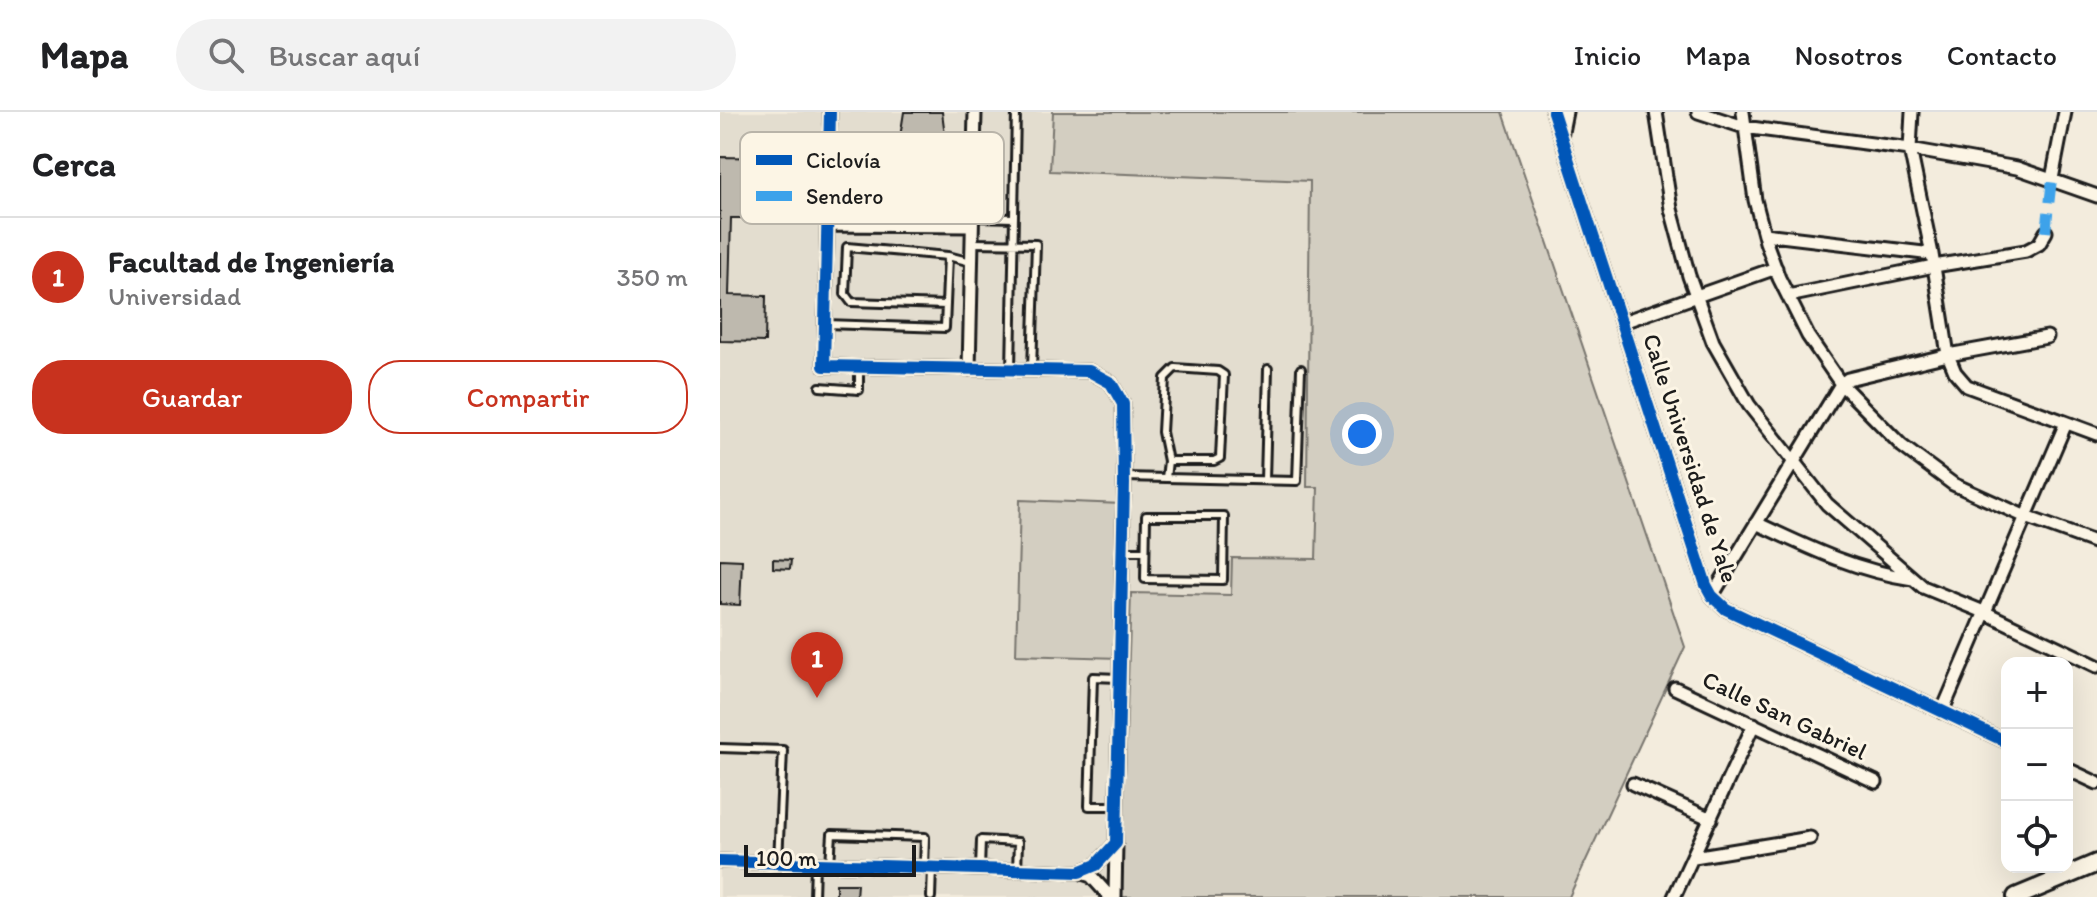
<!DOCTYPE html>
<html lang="es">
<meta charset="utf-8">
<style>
:root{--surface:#fff;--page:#f2f2f2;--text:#202124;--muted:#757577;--line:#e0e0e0;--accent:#c8321e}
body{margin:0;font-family:Itim,sans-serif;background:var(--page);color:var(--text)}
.controls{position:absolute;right:24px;bottom:24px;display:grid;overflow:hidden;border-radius:16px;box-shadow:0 8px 32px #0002}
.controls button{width:72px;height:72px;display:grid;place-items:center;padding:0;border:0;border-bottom:2px solid var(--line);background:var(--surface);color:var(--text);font:40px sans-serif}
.scale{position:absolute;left:24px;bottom:20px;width:172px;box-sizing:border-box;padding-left:8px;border:4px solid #1c1c1c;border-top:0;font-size:22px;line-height:28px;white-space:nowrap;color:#1c1c1c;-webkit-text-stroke:6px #fcf5e5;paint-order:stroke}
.you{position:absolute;left:642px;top:322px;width:28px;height:28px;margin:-20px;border:6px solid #fff;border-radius:50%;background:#1a73e8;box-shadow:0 0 0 12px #1a73e833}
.badge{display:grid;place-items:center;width:52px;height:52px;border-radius:50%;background:var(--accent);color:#fff;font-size:26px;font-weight:700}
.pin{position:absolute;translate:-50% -66px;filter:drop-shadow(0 2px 4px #0008)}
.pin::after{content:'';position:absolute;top:42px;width:28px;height:24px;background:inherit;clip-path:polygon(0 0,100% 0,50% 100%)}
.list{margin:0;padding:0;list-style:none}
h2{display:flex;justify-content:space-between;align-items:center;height:104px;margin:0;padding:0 32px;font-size:34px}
h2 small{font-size:26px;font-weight:400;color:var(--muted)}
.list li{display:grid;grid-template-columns:52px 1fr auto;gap:24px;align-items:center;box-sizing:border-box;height:120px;padding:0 32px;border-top:2px solid var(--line)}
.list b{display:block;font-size:30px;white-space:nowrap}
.list p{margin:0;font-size:26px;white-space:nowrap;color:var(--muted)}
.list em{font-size:26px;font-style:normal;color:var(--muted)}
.actions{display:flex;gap:16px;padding:24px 32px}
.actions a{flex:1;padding:18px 0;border:2px solid var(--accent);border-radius:32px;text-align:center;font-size:28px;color:var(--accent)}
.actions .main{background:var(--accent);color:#fff}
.icon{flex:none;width:44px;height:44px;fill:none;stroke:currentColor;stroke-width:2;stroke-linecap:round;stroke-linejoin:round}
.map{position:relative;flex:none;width:1377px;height:785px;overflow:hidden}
header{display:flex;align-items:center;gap:48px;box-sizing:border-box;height:112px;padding:0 40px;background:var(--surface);border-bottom:2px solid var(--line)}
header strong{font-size:38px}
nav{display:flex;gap:44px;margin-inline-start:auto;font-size:28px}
.search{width:560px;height:72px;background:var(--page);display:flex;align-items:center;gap:20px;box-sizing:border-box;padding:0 28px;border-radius:44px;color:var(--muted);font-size:30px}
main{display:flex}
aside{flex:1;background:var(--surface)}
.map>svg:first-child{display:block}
.built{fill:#e3ddcf}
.green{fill:#d3cec1;stroke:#78756e;stroke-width:2}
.building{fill:#beb9ae;stroke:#1c1c1c;stroke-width:2}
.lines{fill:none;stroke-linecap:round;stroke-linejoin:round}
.lane-casing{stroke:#1c1c1c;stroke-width:12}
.street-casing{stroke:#1c1c1c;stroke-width:17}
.secondary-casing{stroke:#1c1c1c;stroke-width:22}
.lane{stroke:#fcf5e5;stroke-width:6}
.street{stroke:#fcf5e5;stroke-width:11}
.secondary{stroke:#fcf5e5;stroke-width:16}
.quiet{stroke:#3da2ea;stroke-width:10;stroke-dasharray:20 10;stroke-linecap:butt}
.cycleway-casing{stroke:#fcf5e5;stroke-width:17}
.cycleway{stroke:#0057b8;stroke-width:12}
.labels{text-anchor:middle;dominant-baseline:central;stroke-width:6;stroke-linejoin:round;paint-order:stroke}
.street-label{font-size:24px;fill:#1c1c1c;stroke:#fcf5e5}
.key{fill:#fcf5e5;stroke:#b9b4a9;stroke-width:2}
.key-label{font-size:22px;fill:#1c1c1c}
</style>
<header>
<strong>Mapa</strong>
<div class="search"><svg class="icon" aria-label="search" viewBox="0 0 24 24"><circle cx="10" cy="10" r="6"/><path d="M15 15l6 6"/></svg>Buscar aquí</div>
<nav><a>Inicio</a><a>Mapa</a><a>Nosotros</a><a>Contacto</a></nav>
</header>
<main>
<aside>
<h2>Cerca<small></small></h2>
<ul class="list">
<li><span class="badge">1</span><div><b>Facultad de Ingeniería</b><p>Universidad</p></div><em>350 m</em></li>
</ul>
<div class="actions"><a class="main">Guardar</a><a>Compartir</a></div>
</aside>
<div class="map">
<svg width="1377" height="785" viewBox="0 0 1377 785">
<rect width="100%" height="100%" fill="#f3ecdd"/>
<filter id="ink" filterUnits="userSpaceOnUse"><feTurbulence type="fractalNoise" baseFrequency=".0125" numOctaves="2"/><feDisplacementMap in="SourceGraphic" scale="16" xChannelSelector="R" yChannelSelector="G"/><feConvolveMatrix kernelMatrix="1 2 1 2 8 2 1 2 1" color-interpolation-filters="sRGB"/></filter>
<g filter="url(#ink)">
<path class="built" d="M0,0H783L965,535L849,785H0Z"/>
<path class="green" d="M333,0H783L965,535L849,785H401L411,481L511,483L512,446L596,447L598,375H587L590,69L330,59Z
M300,388L403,392L400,546L296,543Z"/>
<path class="building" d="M184,0H222L225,23L221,43L202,76L177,93L158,99L157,81L182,64L187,53L180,25Z
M0,45L53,46L51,106H11L9,183L46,184L45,230L0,229Z
M0,447L22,448L20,493L0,492Z
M53,447L71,448L70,457L53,456Z
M116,772H137L136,785H116Z"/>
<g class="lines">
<g class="lane-casing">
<path id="lane" d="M254,105L294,106
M252,131L316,132L312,258
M228,144L251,150
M105,212L225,216L228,144L127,135L125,182L131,190L226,193
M291,258L296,0
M100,275L139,278V254
M405,365L577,369L581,257
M446,366L448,349L442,320L445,266L455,256L498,259L504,263L500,346L494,349H448
M545,368L548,257
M426,404H504L503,468L425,467Z
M402,439H425
M0,636L63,638L58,751
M396,694H369L373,565L399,566
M110,752L112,722L205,725L204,755
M260,757L261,728L298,730L297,758
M94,785L95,752
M211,785L212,755"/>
</g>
<g class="street-casing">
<path id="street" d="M833,0L986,473L992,484L1006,497L1287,630
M936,0L951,97L969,164L993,230L1029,293L1078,355L1107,392L1203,475L1264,500L1377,554
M978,0L1024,15L1190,37L1297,56L1377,84
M1023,0L1035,88L1046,130L1059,166L1088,224L1121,272L1182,334L1233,372L1306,405L1377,431
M1192,0L1190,37L1212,142L1228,243L1235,260L1247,274L1377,322
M841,25L846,0
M1332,67L1345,0
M107,113L252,114
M1044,122L1212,142
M1068,184L1214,154L1306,139L1319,132L1326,120
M903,210L1056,156
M249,257L255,0
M1036,411C1087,435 1136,459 1193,467
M992,484L1121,272L1128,267L1228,243L1327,225
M955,576L1156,670
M1222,600L1346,311
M1347,657L1377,671
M913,672L991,707
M974,745L1090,726
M0,749L359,760L376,753L396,731L404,372L403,292L391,271L369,259L104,254L110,0
M359,760L371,764L390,785
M395,785L396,731
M954,785L1034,612"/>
</g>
<g class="secondary-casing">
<path id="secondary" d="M1296,785L1377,751"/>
</g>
<use href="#lane" class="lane"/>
<use href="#street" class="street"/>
<use href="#secondary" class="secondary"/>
<path class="quiet" d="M1326,120L1332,67"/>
<g class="cycleway-casing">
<path id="cycleway" d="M833,0L986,473L992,484L1006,497L1287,630
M0,749L359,760L376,753L396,731L404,372L403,292L391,271L369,259L104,254L110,0"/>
</g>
<use href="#cycleway" class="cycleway"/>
</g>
</g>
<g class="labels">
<g class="street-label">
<text transform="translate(971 346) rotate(72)">Calle Universidad de Yale</text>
<text transform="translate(1065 603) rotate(25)">Calle San Gabriel</text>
</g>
</g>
<rect x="20" y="20" width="264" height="92" rx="12" class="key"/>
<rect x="36" y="43" width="36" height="10" fill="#0057b8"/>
<rect x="36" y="79" width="36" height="10" fill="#3da2ea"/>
<g class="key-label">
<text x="86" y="56">Ciclovía</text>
<text x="86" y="92">Sendero</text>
</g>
</svg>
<div class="controls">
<button>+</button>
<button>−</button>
<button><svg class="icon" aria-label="locate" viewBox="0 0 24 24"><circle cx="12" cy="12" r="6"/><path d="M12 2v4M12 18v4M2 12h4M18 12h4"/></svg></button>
</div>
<div class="scale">100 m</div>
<div class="you"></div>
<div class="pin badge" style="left:97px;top:586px">1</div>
</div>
</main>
